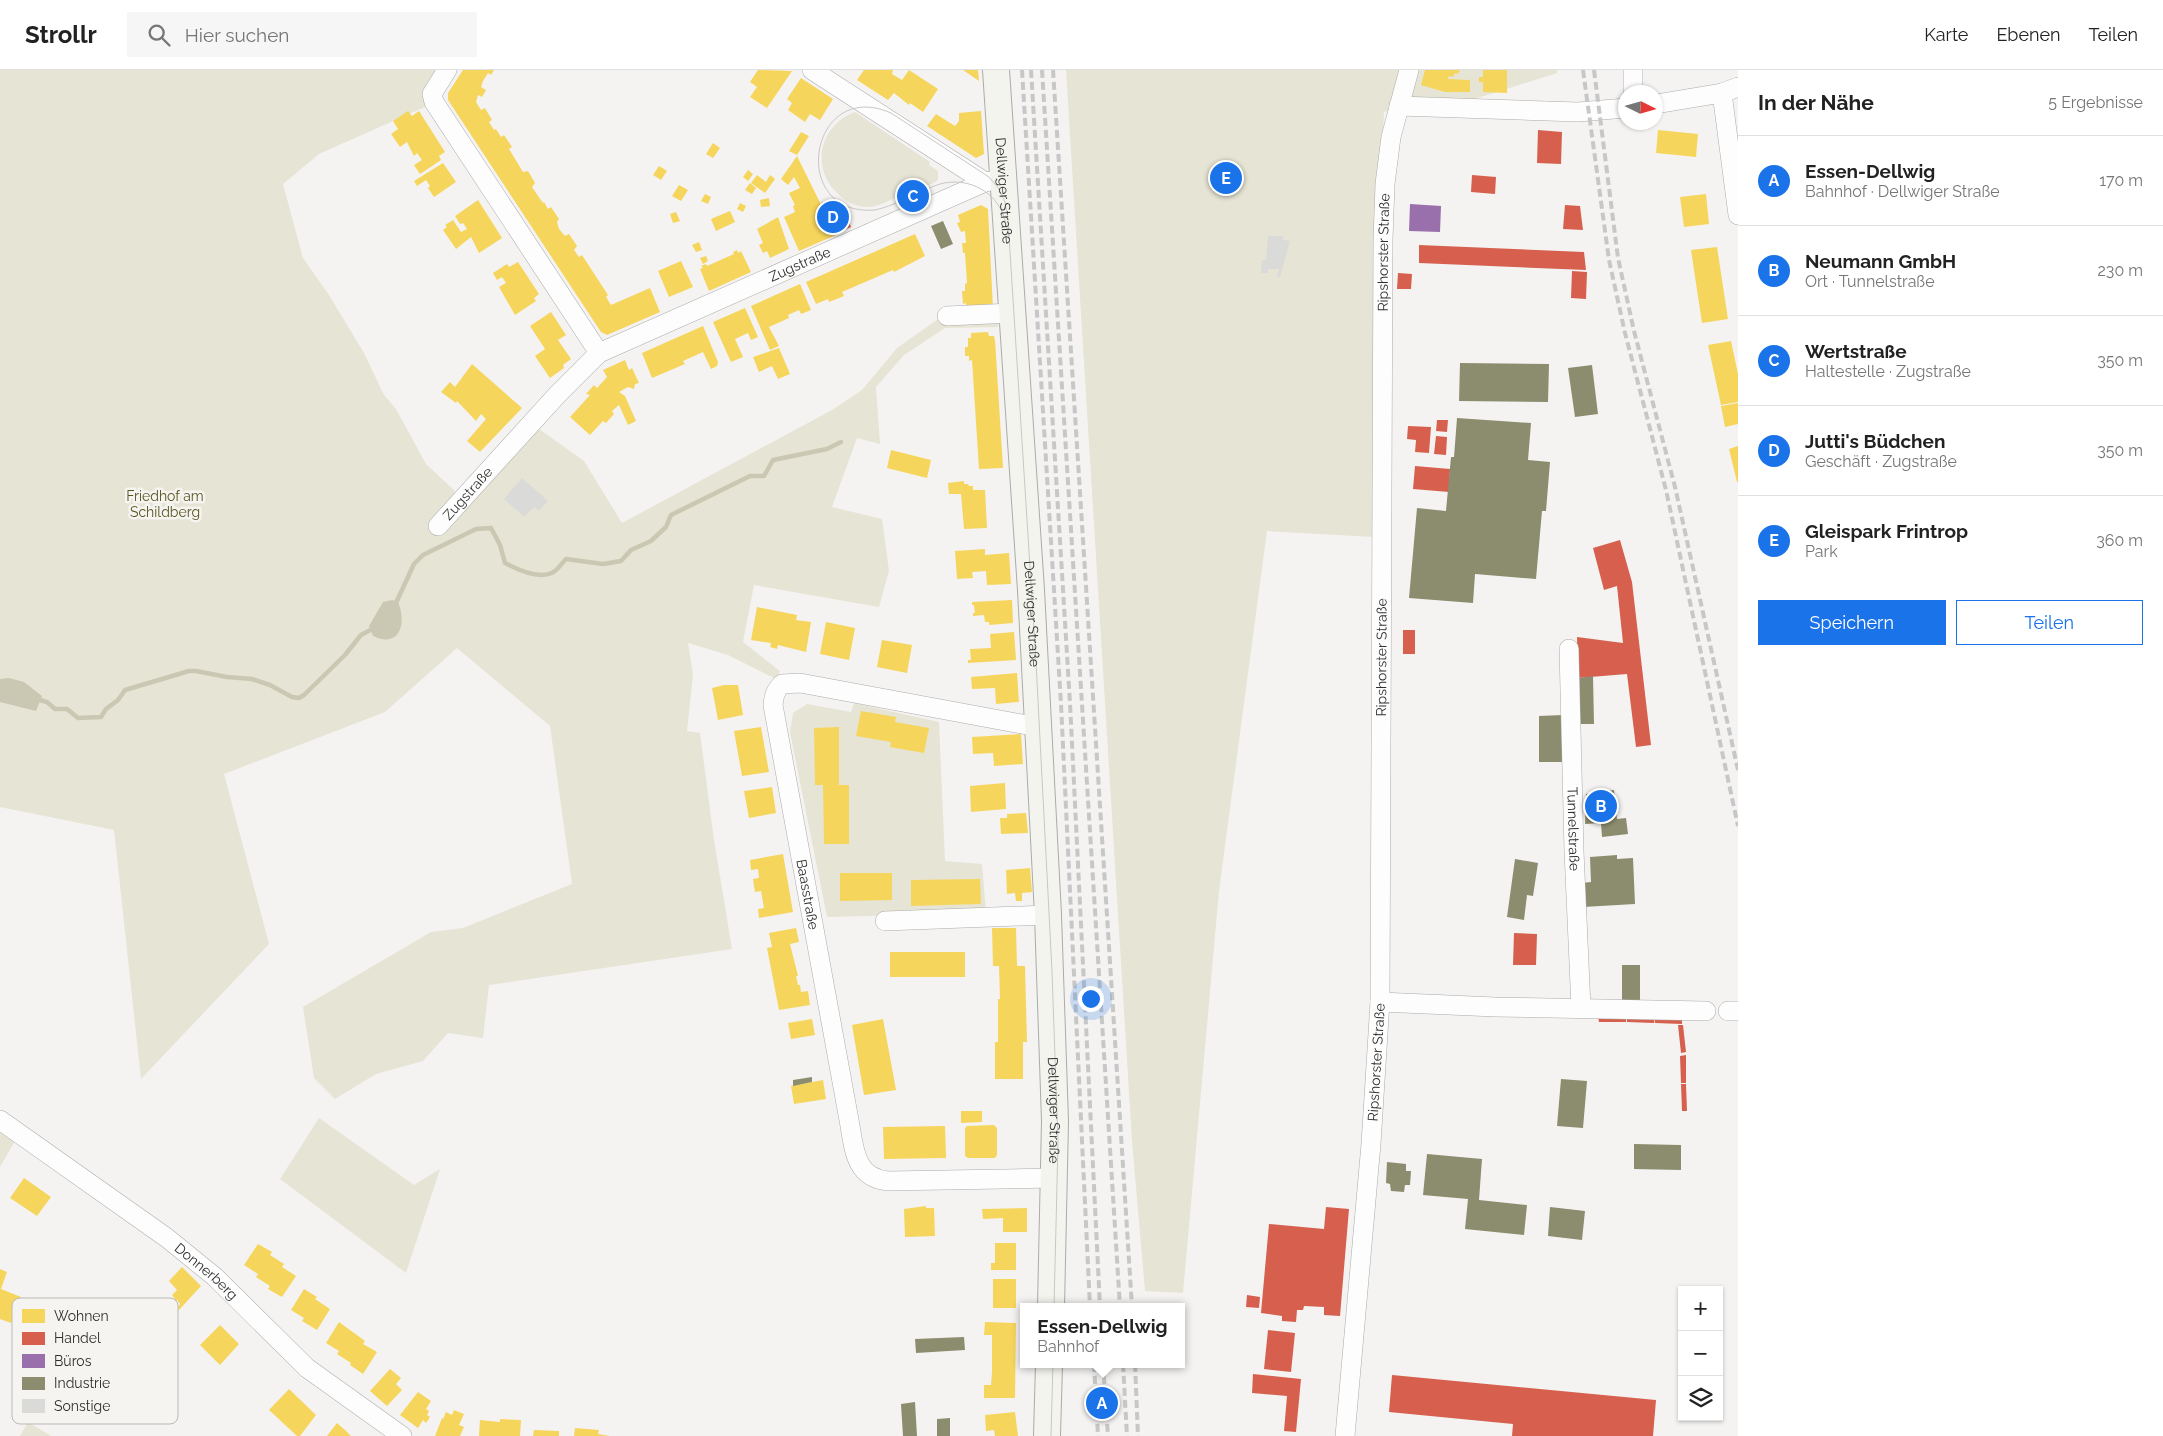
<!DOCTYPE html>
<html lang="de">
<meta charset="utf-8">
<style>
:root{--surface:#fff;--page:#f6f6f6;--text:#222;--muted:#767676;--line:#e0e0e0;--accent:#1a73e8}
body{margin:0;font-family:Raleway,sans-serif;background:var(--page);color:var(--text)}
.controls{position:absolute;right:15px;bottom:15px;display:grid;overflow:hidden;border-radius:0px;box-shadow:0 1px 4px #0004}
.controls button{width:45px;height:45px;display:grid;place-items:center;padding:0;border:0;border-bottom:1px solid var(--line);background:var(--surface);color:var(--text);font:25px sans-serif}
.compass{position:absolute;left:1618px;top:15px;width:45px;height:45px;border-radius:50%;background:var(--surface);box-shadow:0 1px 4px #0004;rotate:95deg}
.you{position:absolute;left:1090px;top:928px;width:18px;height:18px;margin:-12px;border:4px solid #fff;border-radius:50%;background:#1a73e8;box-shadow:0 0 0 8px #1a73e833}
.badge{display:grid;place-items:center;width:32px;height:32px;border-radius:50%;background:var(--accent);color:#fff;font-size:16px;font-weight:700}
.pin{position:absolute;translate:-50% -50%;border:2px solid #fff;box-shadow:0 1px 5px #0006}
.popup{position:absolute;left:1020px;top:1233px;width:165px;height:65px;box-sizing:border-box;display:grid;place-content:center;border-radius:0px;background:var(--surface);filter:drop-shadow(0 1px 4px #0005);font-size:16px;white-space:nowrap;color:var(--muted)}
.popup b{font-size:19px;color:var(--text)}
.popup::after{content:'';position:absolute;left:50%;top:100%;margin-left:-10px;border:10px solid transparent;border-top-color:var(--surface)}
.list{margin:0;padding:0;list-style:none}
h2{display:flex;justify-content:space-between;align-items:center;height:65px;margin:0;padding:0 20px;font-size:21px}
h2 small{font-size:16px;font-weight:400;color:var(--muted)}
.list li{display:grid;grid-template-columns:32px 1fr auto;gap:15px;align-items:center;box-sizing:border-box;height:90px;padding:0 20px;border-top:1px solid var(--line)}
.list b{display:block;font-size:19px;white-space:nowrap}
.list p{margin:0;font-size:16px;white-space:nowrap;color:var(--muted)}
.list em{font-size:16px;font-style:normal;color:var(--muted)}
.actions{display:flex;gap:10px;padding:15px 20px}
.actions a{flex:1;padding:11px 0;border:1px solid var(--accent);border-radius:0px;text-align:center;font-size:18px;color:var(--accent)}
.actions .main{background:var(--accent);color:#fff}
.icon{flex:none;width:28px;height:28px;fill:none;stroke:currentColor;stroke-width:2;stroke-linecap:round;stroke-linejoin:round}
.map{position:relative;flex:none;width:1738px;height:1366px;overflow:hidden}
header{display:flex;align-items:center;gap:30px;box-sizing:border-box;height:70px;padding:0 25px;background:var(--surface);border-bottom:1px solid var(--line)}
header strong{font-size:24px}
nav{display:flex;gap:28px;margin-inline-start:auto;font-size:18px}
.search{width:350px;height:45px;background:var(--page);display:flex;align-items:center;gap:12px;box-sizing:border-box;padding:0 18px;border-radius:0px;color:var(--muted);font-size:19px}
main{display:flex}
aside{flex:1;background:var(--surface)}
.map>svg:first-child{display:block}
.green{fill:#e6e4d4}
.water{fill:#cac8b2}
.homes{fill:#f6d55c}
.shops{fill:#d6604d}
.offices{fill:#9970ab}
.industry{fill:#8c8c6e}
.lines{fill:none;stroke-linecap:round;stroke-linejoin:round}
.stream{stroke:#cac8b2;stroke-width:4.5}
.building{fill:#dadad9}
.minor-casing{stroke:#ababaa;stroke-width:20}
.secondary-casing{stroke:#ababaa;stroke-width:28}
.minor{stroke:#fdfdfd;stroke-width:19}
.secondary{stroke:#f4f4ef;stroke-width:26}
.tram{stroke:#c7c7c7;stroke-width:1}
.rail{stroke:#c7c7c7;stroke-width:4;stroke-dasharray:8 4;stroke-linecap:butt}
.labels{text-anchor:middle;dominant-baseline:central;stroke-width:5;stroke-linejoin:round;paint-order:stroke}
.street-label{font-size:14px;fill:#2f2f2e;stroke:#f5f4f1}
.park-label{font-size:14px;fill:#5a5521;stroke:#f5f4f1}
.key{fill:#f5f4f1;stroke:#bab9b6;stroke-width:1}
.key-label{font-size:14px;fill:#2f2f2e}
</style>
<header>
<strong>Strollr</strong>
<div class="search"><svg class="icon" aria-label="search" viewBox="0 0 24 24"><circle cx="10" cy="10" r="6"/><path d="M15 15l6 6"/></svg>Hier suchen</div>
<nav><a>Karte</a><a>Ebenen</a><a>Teilen</a></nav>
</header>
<main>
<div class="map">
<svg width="1738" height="1366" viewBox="0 0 1738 1366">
<rect width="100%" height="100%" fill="#f4f3f2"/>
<path class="green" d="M0,0H448L427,36L319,84L283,114L303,188L329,225L364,283L384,325L396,339L426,394L455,421L444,440L532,354L584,391L622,453L832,340L862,320L897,278L938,249L998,246V257L945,258L904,285L876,317L880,374L857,368L832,437L882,449L889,501L879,537L754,515L743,572L780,601L776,609L728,585L688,573L693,605L687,661L700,663L714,770L732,879L489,915L483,968L448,963L423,991L376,1004L335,1029L314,1008L303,937L431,862L463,858L572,814L550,656L457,578L385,642L224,704L269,874L141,1009L114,760L0,737Z
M1066,0H1557V3L1465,32L1425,28L1384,42L1378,174L1374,467L1267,461L1219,821L1183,1223L1145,1221L1132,1071Z
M855,42L930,92L929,95L938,101V110C929,117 914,120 903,124C891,129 880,137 867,137C855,137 845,131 837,123C810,97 820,55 855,42Z
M854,633L939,652L945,791L982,794L986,843L827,847L790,662L793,643L807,634L851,642Z
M319,1048L414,1115L440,1099L406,1203L280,1109Z
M0,1053L18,1066L0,1097Z
M28,1352L51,1366H20Z"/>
<path class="water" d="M392,530L398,532C407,553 400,579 373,566L369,556L383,532Z
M9,608L24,612L42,626L36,641L0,632V609Z"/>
<path class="homes" d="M463,0H494L491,5L488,3L483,11L481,17L486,20L482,27L478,25L476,32L481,40L485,38L492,50L489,52L494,60L496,59L501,67L504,65L512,77L509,79L523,102L528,101L535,113L532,117L543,133L544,132L548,139L551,137L559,149L557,152L559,159L565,166L569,164L577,176L574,180L579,187L582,185L608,225L606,227L611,235L650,218L660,242L607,265L601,262L448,30V23Z
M758,0L792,1L767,38L750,27L757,17L750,12Z
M864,0H893L892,4L902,10L909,0L938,19L923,42L910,33L909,35L894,23L888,30L857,10Z
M963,0H978L979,11Z
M1425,0H1460L1458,4L1455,3L1453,7L1449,6L1448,9L1470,10V22H1445L1421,15Z
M1483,0H1507V23L1483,22V12H1479V7H1483Z
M801,8L833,29L820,50L810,44L805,52L788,40L792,33L787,29Z
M408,41L412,46L419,41L445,82L439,86L441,90L420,104L414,95L422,90L417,83L414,86L407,72L400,77L391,64L398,59L393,51Z
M981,41L984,84L976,88L927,56L936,44L955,56L959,51V43Z
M1658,60L1698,64L1696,87L1656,83Z
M801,62L809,66L797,85L789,81Z
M713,73L720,78L713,88L706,84Z
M797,86L836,165L799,181L784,147L795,142L793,136L795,135L789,123L800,118L794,107L788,115L781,109Z
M443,93L456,112L434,127L428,118L430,116L426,110L417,116L414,111Z
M659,96L667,101L661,110L653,105Z
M748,100L753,104L748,111L743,107Z
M757,105L766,112L770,105L775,109L765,123L751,113Z
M750,113L756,118L752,124L745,120Z
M679,115L688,120L681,131L672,126Z
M705,124L711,127L708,134L701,131Z
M1706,124L1709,154L1684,157L1680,127Z
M769,128L770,136L761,137L760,130Z
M478,130L502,168L479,183L471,167L456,179L443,160L447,157L445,155L453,150L461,162L467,159L463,153L460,154L455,146Z
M740,133L746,136L743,142L737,139Z
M981,135L988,139L993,239L966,241V233L963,234L962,221H965V214L967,213L965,183H963L962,173H966L965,161L961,162L957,153L960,152L958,145Z
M730,141L735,152L716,161L711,149Z
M676,142L680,151L673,153L670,144Z
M778,147L789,179L770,188L767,181L763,183L759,175L763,173L757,159Z
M915,164L925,186L894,202L893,200L842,222L844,226L829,232L828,229L816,234L806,212Z
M699,172L702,180L696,182L692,175Z
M1717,177L1728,249L1702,253L1691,180Z
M737,180L738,183L741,181L751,202L709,221L700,199L703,198L701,196L706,194L707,196L734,184L733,182Z
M706,186L708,191L703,194L700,188Z
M681,191L693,217L669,227L658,201Z
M518,192L539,224L534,228L536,231L515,245L499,217L506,213L502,207L497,210L493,203L507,194L509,197Z
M800,214L811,240L801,244L799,240L788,245L789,248L769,257L779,276L770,280L751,236Z
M745,238L758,267L751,270L748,263L735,269L743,287L731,292L713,252Z
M551,242L566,265L558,270L571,289L563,295L564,298L550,308L535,286L545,279L530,256Z
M703,256L718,292L717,296L711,299L703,282L683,291L685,294L652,308L642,283Z
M988,262L989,266H994L995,270L1003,398L979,399L972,290L969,291V286H965V277H968V268H971V263Z
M1731,271L1738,304V332L1721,335L1708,275Z
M779,278L790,304L778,309L772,296L759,302L753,287Z
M625,290L629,300L632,298L639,313L635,314L634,319L628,317L619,322L625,326L636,351L628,355L619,335L612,341L614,344L606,353L603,351L590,365L570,347L590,325L586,324L594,315L597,318L607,307L603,300Z
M472,294L522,338L480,382L467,371L486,349L481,344L476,351L457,331L456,333L441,322L450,312L455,317Z
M1738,333V354L1725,357L1721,336Z
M1738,376V412H1737L1729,379Z
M891,380L931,390L927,408L887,398Z
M964,411V414H968L969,416H973V420H985L987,458L964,459L961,424H949L948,413Z
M985,479V485L1009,483L1011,514L987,515L986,501L972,502L973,508L957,509L955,481Z
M1012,530L1013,553L989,555V552H985L984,545L973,546V543H975L974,535H972V532Z
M757,537L797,545L796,550L811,552L806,582L778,575L777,579L770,577L771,573L751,570Z
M826,552L855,558L849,590L820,584Z
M1014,562L1016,590L968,593V590H971L970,579L991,578L990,564Z
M882,570L912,575L907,603L877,597Z
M1017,603L1019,632L996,634L995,618L972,619L971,607Z
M724,615H738L743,645L718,650L712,618Z
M861,641L896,647L895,652L929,658L924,683L890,677L891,672L856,666Z
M761,657L769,702L742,706L734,661Z
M839,657V715H849V774H824L823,715H815L814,658Z
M1021,664L1023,694L994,696L993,683L973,684L972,667Z
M1005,713L1006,739L971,742L970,716Z
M772,717L776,743L749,748L744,721Z
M1026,743L1028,763L1001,764L1000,748H1007V744Z
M783,784L793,842L759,848L758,839L764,838L761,821L755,822L754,816L753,809L759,808L758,799L751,800L750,790Z
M1030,798L1032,822L1022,823V831H1016L1015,823L1007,824L1006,800Z
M840,803H892V830L840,831Z
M980,809L981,834L911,836V810Z
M796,858L799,872L790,874L798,906H796L798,915H800L801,922L808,921L810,935L779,940L767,878L772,877L769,863Z
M992,858H1016L1017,896H1025L1027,972H1023V1009H995V972H998V929H1000L999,896H993Z
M890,882H965V907H890Z
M812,949L815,965L791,969L788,953Z
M883,949L896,1020L864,1025L852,955Z
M823,1010L826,1029L794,1034L791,1016Z
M961,1041H982V1052L961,1053Z
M994,1055L997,1058V1085L995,1088H968L965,1086V1058L967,1056Z
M945,1056L946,1088L884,1089L883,1057Z
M24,1108L51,1127L37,1146L10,1128Z
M926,1136V1138H934L935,1166L905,1167L904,1139Z
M1027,1138V1162H1003V1148L983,1149L982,1139Z
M995,1173H1016V1200H991V1193H995Z
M258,1174L272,1182L270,1185L284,1194L282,1197L296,1206L282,1227L268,1219L270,1216L256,1207L258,1204L244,1195Z
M182,1197L201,1216L179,1240L177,1238L180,1234L177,1230L175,1232L173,1231L175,1229L172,1225L177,1220L169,1211Z
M0,1199L7,1202L1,1219L21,1227L11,1253L0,1249Z
M993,1209H1016V1238H993Z
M304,1219L317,1227L315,1229L330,1239L317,1260L302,1251L304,1248L291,1240Z
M153,1229L175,1245L163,1262L154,1256L151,1259L145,1255L147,1251L141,1246Z
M339,1252L365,1271L363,1274L377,1282L363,1304L350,1295L351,1293L337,1284L339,1281L326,1273Z
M985,1252L1016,1253L1015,1328H984V1315H991L992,1302V1265H984Z
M220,1255L239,1274L220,1295L200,1275Z
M390,1299L401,1308L396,1314L402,1320L387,1336L370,1321Z
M289,1319L316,1345L300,1366H297L269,1340Z
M418,1322L431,1331L426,1339L429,1341L427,1345L430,1347L426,1353L423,1350L418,1358L400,1345Z
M454,1340L464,1344L459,1355L464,1357L460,1366H435L442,1348L443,1349L446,1342L452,1345Z
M1015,1342L1018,1366H995L994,1360L986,1361L985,1345Z
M500,1349L521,1350L520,1366H479L480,1350L500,1352Z
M337,1353L346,1361L351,1366H327Z
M575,1358L599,1360L598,1364L610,1366H574Z
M534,1360L559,1361V1366H533Z"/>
<path class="shops" d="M1538,60L1562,62L1561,94L1537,93Z
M1472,105L1496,107L1495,124L1471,122Z
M828,130L832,131L839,148L846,145L851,157L835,164L821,133Z
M1565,135L1580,136L1583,160L1563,159Z
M1419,175L1584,182L1586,200L1419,193Z
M1572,201L1587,202L1586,229L1571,228Z
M1398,203L1412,204L1411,219H1397Z
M1437,350H1448L1447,362L1436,361Z
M1408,356L1431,357L1429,383L1415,382L1416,370L1407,369Z
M1436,366L1447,367L1446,385L1434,384Z
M1415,396L1450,399L1449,422L1413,419Z
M1620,470L1632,512L1651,675L1636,677L1627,604L1578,608L1577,567L1623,573L1617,516L1604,520L1593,478Z
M1403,560H1415V584H1403Z
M1514,863L1537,864L1536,895H1513Z
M1598,947H1626V952H1599Z
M1627,947H1655L1654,953L1627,952Z
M1655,948L1682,949V954L1655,953Z
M1678,955H1683L1686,982L1681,983Z
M1686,985V1013H1681L1680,986Z
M1681,1014H1686L1687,1041H1682Z
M1326,1137L1349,1139L1340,1246L1324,1245V1237L1304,1236L1303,1240H1297L1296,1252L1282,1251V1246L1261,1243L1269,1154L1324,1159Z
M1247,1225L1260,1227L1259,1238L1246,1237Z
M1268,1260L1295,1263L1291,1302L1264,1299Z
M1253,1304L1301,1309L1296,1362L1284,1361L1287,1326L1252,1323Z
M1392,1305L1656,1330L1653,1366H1512L1513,1354L1389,1342Z"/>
<path class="offices" d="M1410,134L1441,136L1440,162L1409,161Z"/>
<path class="industry" d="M943,151L953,174L941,179L931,156Z
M1460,293L1549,294L1548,332L1459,331Z
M1592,295L1598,344L1575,347L1568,298Z
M1457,348L1531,353L1528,390L1550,392L1546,441H1542L1536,509L1475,504L1473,533L1409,528L1417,438L1446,441L1451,387H1454Z
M1593,606L1594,654H1579V608Z
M1563,645V692H1539V646Z
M1614,720L1617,749L1626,748L1628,764L1602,767L1601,753L1585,754L1586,724Z
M1617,785V789L1633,788L1635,834L1583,837L1582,813L1591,812L1590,787Z
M1515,789L1538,793L1533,826L1527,825L1524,850L1507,847Z
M1622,895H1640V932H1622Z
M812,1007V1012L793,1016V1010Z
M1561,1009L1587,1011L1583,1058L1557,1056Z
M1634,1074L1681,1075V1100L1634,1099Z
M1427,1084L1482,1089L1479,1130L1527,1135L1524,1165L1465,1159L1468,1129L1423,1125Z
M1387,1092L1406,1094V1101H1411L1410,1115H1405L1404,1122L1391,1121L1390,1114L1386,1113Z
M1550,1137L1585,1141L1582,1170L1548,1166Z
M964,1267L965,1280L916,1283L915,1269Z
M915,1332L917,1366H903L901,1334Z
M950,1348V1366H937V1349Z"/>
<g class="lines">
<path class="stream" d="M395,535L414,494L423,485L476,459L491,458L500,475L505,493C518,500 541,511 555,501C559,498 562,493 566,489L603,494L621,491L631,480L651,471L666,457L671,445L750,406H764L773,390L827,379L841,372
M36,629L47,632L55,639H67L78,648L101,647L106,639L118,630L125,620L189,601H196L227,607L252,609L270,615L292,627L299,628L304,625L345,585L361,565L374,558"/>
</g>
<path class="building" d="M1268,166H1283V170L1290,171L1280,207H1277L1279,199H1268V203H1261L1262,190H1266Z
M522,408L548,431L539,441L534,437L524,447L504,429Z"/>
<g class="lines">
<g class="minor-casing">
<g id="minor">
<path d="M447,0L432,24L434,32L599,283"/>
<path d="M812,0L985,112"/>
<path d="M1633,22V0"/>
<path d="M1722,23L1738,145"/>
<path d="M1656,34L1722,23L1738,17"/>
<path d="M1399,36L1578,42L1626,38"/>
<path d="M947,246L1012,243"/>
<path id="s1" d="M438,456L557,325L599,283L985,112L1003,109"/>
<path id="s2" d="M1569,579L1574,781L1581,938"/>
<path id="s3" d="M1038,657L800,613L782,614C775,621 774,626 773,635L849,1050C854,1077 854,1108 888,1111L1053,1108"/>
<path d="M885,851L1048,845"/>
<path d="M1380,932L1495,937L1706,941"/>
<path d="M1728,941H1738"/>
<path id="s4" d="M0,1050L167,1168L215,1207L307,1298L402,1366"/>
<path id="s5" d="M1345,1366L1371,1074L1380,932L1383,170L1385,114L1391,67L1409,0"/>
</g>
</g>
<g class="secondary-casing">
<g id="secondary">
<path id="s6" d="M996,0L1031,520L1048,845L1055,1051L1051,1237"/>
<path d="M1047,1366L1049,1294"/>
</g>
</g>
<use href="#minor" class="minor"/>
<use href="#secondary" class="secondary"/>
<path class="tram" d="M1009,169C1007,160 1006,150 1002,142C992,119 965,107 940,114C918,121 898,135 875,140C787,147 809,7 891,43L989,107L999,119L1005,132L1008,150L1036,592L1052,901L1058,1073L1054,1237
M1051,1366L1053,1294"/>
<path class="rail" d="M1022,0L1061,634L1090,1237
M1031,0L1070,633L1100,1237
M1042,0L1120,1237
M1053,0L1132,1237
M1583,0L1609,190L1625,263L1666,420L1738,756
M1594,0L1618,188L1634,261L1675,417L1738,700
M1094,1294L1098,1366
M1103,1294L1108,1366
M1123,1294L1127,1366
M1135,1294L1138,1366"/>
</g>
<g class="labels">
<g class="street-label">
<text stroke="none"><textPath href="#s6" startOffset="121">Dellwiger Straße</textPath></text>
<text stroke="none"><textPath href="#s5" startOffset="1185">Ripshorster Straße</textPath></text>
<text stroke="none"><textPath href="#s1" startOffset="456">Zugstraße</textPath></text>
<text stroke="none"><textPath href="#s1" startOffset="44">Zugstraße</textPath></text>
<text stroke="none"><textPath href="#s6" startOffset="545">Dellwiger Straße</textPath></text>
<text stroke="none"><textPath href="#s5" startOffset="780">Ripshorster Straße</textPath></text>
<text stroke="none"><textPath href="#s2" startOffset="180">Tunnelstraße</textPath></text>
<text stroke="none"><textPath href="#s3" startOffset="476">Baasstraße</textPath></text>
<text stroke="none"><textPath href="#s5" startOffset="375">Ripshorster Straße</textPath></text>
<text stroke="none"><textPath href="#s6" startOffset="1042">Dellwiger Straße</textPath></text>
<text stroke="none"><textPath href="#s4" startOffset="256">Donnerberg</textPath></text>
</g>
<g class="park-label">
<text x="165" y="426">Friedhof am<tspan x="165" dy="16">Schildberg</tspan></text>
</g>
</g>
<rect x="12" y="1228" width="166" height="126" rx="8" class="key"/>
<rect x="22" y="1239" width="23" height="14" fill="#f6d55c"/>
<rect x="22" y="1262" width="23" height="13" fill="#d6604d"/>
<rect x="22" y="1284" width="23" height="14" fill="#9970ab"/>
<rect x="22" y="1307" width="23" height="13" fill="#8c8c6e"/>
<rect x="22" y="1329" width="23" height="14" fill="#dadad9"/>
<g class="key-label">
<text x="54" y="1251">Wohnen</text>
<text x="54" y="1273">Handel</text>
<text x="54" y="1296">Büros</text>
<text x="54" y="1318">Industrie</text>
<text x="54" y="1341">Sonstige</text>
</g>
</svg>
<div class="controls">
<button>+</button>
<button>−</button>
<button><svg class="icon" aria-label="layers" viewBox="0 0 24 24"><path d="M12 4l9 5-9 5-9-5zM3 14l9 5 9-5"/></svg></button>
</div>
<svg class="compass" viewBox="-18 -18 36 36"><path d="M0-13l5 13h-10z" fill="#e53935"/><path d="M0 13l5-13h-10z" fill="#767676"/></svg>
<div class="you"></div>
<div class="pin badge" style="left:1102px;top:1333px">A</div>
<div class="popup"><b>Essen-Dellwig</b>Bahnhof</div>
<div class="pin badge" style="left:1601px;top:736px">B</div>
<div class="pin badge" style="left:913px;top:126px">C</div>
<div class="pin badge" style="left:833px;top:147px">D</div>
<div class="pin badge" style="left:1226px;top:108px">E</div>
</div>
<aside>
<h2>In der Nähe<small>5 Ergebnisse</small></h2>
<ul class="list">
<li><span class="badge">A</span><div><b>Essen-Dellwig</b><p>Bahnhof · Dellwiger Straße</p></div><em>170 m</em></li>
<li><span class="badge">B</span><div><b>Neumann GmbH</b><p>Ort · Tunnelstraße</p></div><em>230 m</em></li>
<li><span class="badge">C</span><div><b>Wertstraße</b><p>Haltestelle · Zugstraße</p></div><em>350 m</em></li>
<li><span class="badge">D</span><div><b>Jutti's Büdchen</b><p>Geschäft · Zugstraße</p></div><em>350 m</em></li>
<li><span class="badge">E</span><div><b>Gleispark Frintrop</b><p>Park</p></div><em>360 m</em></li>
</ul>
<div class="actions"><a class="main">Speichern</a><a>Teilen</a></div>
</aside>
</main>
